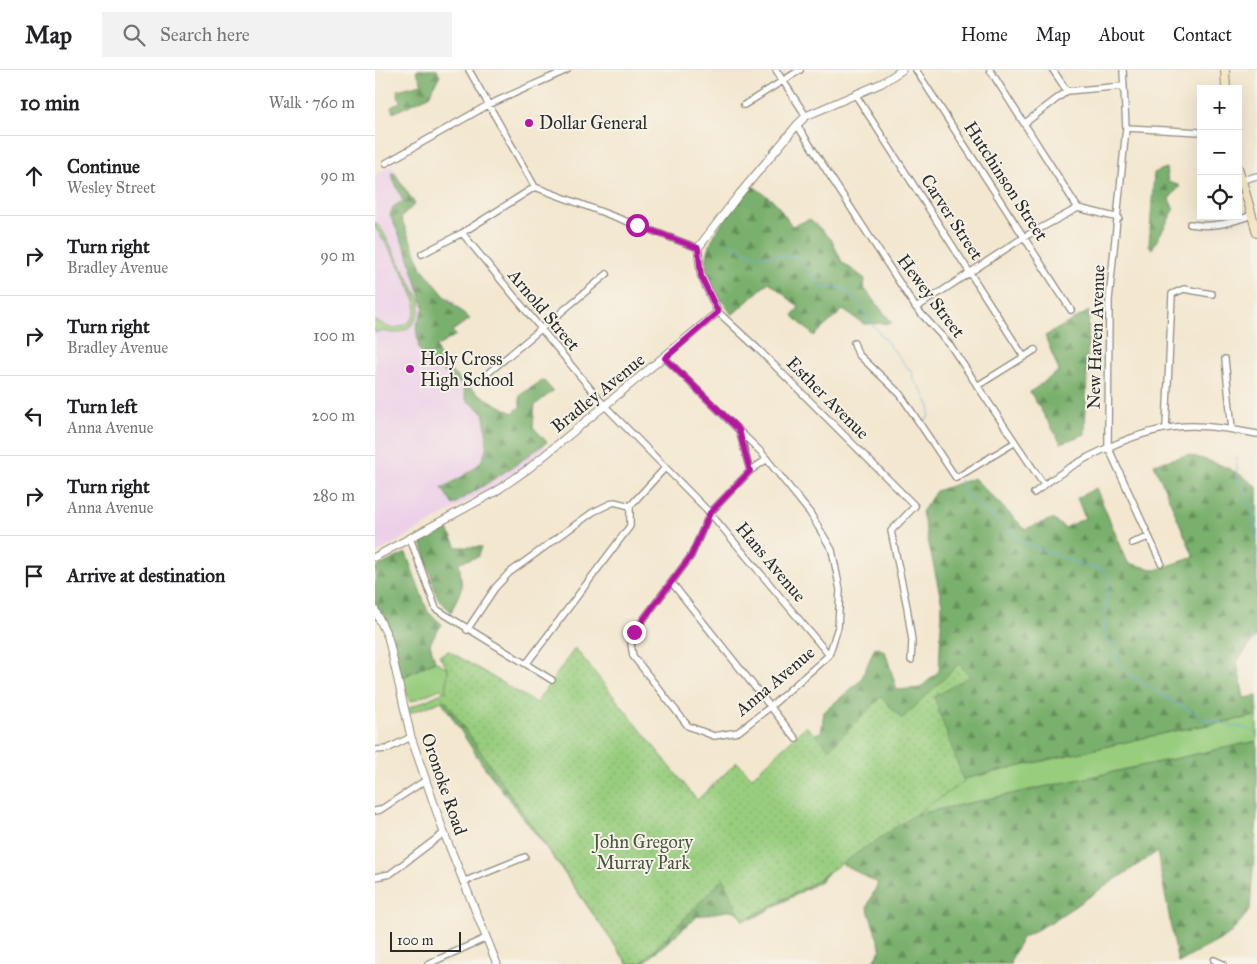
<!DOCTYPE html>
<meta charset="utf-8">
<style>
:root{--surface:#fff;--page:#f2f2f2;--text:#202124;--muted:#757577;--line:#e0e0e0}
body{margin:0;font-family:"IM FELL Great Primer",serif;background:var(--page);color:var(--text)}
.controls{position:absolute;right:15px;top:15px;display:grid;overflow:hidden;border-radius:0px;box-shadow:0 5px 20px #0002}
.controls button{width:45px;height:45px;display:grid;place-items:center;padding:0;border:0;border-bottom:1px solid var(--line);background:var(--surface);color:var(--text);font:25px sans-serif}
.scale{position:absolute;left:15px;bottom:12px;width:71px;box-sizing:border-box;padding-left:5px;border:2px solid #2b2b2b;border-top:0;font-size:14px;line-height:18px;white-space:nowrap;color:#2b2b2b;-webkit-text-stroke:4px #f7f3e8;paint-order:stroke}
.stop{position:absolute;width:15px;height:15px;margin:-11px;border:4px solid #b5179e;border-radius:50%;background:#fff}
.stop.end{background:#b5179e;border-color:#fff;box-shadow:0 1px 5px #0008}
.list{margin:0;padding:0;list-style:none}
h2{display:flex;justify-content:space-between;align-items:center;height:65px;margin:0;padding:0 20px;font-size:21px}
h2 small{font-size:16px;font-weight:400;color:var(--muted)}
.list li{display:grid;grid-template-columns:32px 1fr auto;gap:15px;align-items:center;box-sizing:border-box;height:80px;padding:0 20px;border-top:1px solid var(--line)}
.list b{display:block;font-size:19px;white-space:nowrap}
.list p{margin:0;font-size:16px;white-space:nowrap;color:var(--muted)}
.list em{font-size:16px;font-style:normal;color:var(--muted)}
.icon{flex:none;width:28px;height:28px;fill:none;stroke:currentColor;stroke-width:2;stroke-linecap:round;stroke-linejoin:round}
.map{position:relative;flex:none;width:882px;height:894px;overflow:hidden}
header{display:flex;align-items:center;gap:30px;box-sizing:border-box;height:70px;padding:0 25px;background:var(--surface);border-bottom:1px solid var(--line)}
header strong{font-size:24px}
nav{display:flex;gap:28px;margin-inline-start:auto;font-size:18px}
.search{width:350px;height:45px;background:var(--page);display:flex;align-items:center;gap:12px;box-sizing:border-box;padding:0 18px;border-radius:0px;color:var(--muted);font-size:19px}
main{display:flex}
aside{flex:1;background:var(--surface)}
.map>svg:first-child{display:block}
.built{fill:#edd0e8}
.green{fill:#98cd7e;stroke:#627c54}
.forest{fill:url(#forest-firs);stroke:#526e4c}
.park{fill:url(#park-dots);stroke:#627c54}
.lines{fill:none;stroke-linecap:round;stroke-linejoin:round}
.stream{stroke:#69abdd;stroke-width:1}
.minor-casing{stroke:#8f897d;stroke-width:8}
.tertiary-casing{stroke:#8f897d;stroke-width:9}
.secondary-casing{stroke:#8f897d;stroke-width:10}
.minor{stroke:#fff;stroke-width:5.5}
.tertiary{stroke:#fff;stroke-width:7}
.secondary{stroke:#f6e9c3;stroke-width:8}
.route{stroke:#b5179e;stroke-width:6}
.poi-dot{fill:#b5179e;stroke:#f7f3e8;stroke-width:2}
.labels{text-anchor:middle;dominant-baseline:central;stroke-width:4;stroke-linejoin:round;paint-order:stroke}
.poi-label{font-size:18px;fill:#2b2b2b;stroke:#f7f3e8;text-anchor:start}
.street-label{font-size:18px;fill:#2b2b2b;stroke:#f7f3e8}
.park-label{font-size:18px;fill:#465440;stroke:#f7f3e8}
</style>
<header>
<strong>Map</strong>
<div class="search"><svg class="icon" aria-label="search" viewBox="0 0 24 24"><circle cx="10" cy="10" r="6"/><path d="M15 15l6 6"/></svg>Search here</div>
<nav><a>Home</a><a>Map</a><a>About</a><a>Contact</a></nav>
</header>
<main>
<aside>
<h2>10 min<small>Walk · 760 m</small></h2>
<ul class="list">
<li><svg class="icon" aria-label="ahead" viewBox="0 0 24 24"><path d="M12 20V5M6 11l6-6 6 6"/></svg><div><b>Continue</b><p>Wesley Street</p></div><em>90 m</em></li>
<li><svg class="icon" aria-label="right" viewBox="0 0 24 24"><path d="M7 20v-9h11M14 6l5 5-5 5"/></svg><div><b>Turn right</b><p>Bradley Avenue</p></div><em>90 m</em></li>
<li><svg class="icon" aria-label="right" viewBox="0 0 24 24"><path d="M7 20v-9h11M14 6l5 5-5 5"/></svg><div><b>Turn right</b><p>Bradley Avenue</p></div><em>100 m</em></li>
<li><svg class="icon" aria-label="left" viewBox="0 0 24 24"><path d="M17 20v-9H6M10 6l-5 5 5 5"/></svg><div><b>Turn left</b><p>Anna Avenue</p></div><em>200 m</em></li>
<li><svg class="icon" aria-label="right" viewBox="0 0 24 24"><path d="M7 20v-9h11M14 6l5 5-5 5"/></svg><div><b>Turn right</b><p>Anna Avenue</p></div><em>280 m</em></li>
<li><svg class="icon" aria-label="arrive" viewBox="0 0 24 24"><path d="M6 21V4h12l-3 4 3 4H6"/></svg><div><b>Arrive at destination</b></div></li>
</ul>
</aside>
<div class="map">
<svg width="882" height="894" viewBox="0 0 882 894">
<defs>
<pattern id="forest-firs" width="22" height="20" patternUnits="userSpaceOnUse" patternTransform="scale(1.25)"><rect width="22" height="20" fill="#7ab06d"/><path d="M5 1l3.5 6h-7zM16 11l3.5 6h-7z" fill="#648f5a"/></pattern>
<pattern id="park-dots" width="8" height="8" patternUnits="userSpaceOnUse" patternTransform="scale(1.25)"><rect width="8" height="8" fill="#98cd7e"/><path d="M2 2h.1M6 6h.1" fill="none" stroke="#83b06d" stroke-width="1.8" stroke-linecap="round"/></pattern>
</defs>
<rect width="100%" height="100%" fill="#f7f3e8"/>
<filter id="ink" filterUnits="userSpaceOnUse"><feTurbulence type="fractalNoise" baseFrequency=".02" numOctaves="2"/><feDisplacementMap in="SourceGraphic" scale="10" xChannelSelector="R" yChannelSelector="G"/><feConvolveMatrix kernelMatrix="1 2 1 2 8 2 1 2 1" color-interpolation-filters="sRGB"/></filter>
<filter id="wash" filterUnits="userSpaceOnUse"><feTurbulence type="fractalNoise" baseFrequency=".0096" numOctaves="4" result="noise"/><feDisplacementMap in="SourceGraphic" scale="20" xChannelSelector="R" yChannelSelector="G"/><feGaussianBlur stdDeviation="1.12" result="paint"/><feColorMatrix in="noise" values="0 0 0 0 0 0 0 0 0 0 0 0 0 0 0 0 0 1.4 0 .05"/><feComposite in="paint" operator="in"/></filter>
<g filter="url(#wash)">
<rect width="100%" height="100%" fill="#f3e7cf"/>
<path class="built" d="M17,96L38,134L18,145L41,195L69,228L74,226L92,247L47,283L127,339L171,378L127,412L0,484V105Z"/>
<path class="green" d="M0,152L7,160L45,230C46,246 37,261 20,263C12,263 8,259 0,263V250L15,258C30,259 44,247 40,231C37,216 10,170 0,158Z
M60,591L105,617L72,623L65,619L35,632L26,608Z
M882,646V671L460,762L457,739L799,661Z"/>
<path class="forest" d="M41,0H62L65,5L54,26L18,43L16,37L25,32L22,20L47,14Z
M791,98L793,111L805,116L794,129L799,140L777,179L774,175L779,103Z
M19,102L40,134L26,148L47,198L68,224L95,249L77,261L81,265L61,277C72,309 110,328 138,343L145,337V325L168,310L178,321L160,335L158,357L172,372L139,396L78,435L67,418C108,395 118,392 108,342L91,330L88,316L49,287L44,279L41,257L49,237L32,182L15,145L18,137L28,131L16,104Z
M378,116L400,132L417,156L435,149L456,169L467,192L490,209L489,218L517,253L489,254L468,240L439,266L418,246L424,237L394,212L357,245C350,234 338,221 334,209C322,172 357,141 378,116Z
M714,241L710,364L686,373L655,322L684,301L670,266Z
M812,385C839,391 861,399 882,417V565L862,592L869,628L882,626V646L799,661L457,739L432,667L446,662L449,642L486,610L500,577L510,581L522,620L545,618L564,601L567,534L547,442L561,421L599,408L650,459L677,449L690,458L710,448L702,428L721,418L753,493L781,500L819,487L779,394Z
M71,456L82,477H107L103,487L84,492L87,517L76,542L62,527L46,472Z
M31,483L53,542L67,554L55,573L60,591L26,608L17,570L0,533V498Z
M72,623L206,742L460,762L882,671V744L875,840L854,865L803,893L782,782L676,852L647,868L635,892L636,894H497L506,879L492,837L503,813L463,792L446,811L377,849L357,840L323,846L267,894H253L176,784L107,694L64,627Z"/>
<path class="park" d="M200,578L322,730L362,692L377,707L431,656L454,679L506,627L527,649L584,594L595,606L559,627L589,712L431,817L368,851L348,809L265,894H253L70,630L35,643L34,638L71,621L73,600L64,585L74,581L161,633Z"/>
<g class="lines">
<path class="stream" d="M355,173C379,191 394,184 422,187L447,218H468L480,228L493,249L537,303L539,311L546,319L555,337L554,346L549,353
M861,387L863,411L871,421L872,433L879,436L878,452L882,470
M585,410L590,423L649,473L704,494L727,499L735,508L730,539V561L746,596L760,609L829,649L873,659L882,664
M882,475V493
M882,520V522"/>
</g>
</g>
<g filter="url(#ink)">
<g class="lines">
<g class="minor-casing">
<path id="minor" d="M94,0L160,117L323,178
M401,0L431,46
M541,0L696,240
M615,0L703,138
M678,0L692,21
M748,0L751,58L734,230L733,377L786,493
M480,24L649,287
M369,35L425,0
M650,53L692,21L749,16
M422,55L541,238L575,275L669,415
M751,58L826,62
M11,93L113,35L192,0
M867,110L882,106
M815,154C838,158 855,153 877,145
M87,163L229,335L335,443L454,585
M47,184L87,163L160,117
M541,238L649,167L703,138L744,148
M343,242L383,279L540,436L516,461L532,537L537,571L536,590
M479,273L483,284L525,324L581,408L639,373
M290,288L386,382L435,443L457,480L465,520L463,557L454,585L395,637L363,662L339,666L313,656L258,586L256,574L259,562L316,486L335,443L375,401L364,360
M850,289L857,359
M107,308L232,204
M602,316L660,280
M791,358L797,224L809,219L837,224
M375,401L392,389
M659,423C699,390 765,356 818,356C839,356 861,360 882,364
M35,468L61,539L177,610
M757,473L774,467
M297,513L421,669
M92,560L120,518L134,503L218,442L239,432L255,436L290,398
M152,593L255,456V436
M0,680L12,679L36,667
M0,741L5,740L51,710
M0,807L15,804L69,763
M88,812L150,787
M839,890L848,894
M53,894L111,868"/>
</g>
<g class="tertiary-casing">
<path id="tertiary" d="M0,487L120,422L153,399L343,242L326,205L323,178L362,127L422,55L431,46L507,13L527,0
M0,540L13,567L36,667L69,763L122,894"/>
</g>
<g class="secondary-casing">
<path id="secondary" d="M850,0L851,19
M863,97L882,163"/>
</g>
<use href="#minor" class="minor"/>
<use href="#tertiary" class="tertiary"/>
<use href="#secondary" class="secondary"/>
</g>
</g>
<g class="lines" filter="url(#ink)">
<path class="route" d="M259,562L316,486L335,443L375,401L364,360L290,288L343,242L326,206L323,178L262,155"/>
</g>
<g class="poi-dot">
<circle cx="154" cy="53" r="5"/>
<circle cx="35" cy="299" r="5"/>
</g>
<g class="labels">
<g class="poi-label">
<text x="164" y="53">Dollar General</text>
<text x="45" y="289">Holy Cross<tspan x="45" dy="21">High School</tspan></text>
</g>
<g class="street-label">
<text transform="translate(631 111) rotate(57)">Hutchinson Street</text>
<text transform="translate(577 147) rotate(57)">Carver Street</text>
<text transform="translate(556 226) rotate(53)">Hewey Street</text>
<text transform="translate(169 240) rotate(50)">Arnold Street</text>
<text transform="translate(721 267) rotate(-88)">New Haven Avenue</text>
<text transform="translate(223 323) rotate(-39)">Bradley Avenue</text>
<text transform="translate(453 328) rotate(45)">Esther Avenue</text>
<text transform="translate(396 492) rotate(50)">Hans Avenue</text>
<text transform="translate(400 611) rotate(-40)">Anna Avenue</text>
<text transform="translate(69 714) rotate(71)">Oronoke Road</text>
</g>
<g class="park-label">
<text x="268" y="772">John Gregory<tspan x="268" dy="21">Murray Park</tspan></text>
</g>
</g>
</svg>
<div class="controls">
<button>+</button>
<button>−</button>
<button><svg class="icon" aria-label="locate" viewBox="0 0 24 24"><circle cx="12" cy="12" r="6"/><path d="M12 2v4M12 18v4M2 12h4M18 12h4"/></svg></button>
</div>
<div class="scale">100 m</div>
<div class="stop" style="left:262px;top:155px"></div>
<div class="stop end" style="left:259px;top:562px"></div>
</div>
</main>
